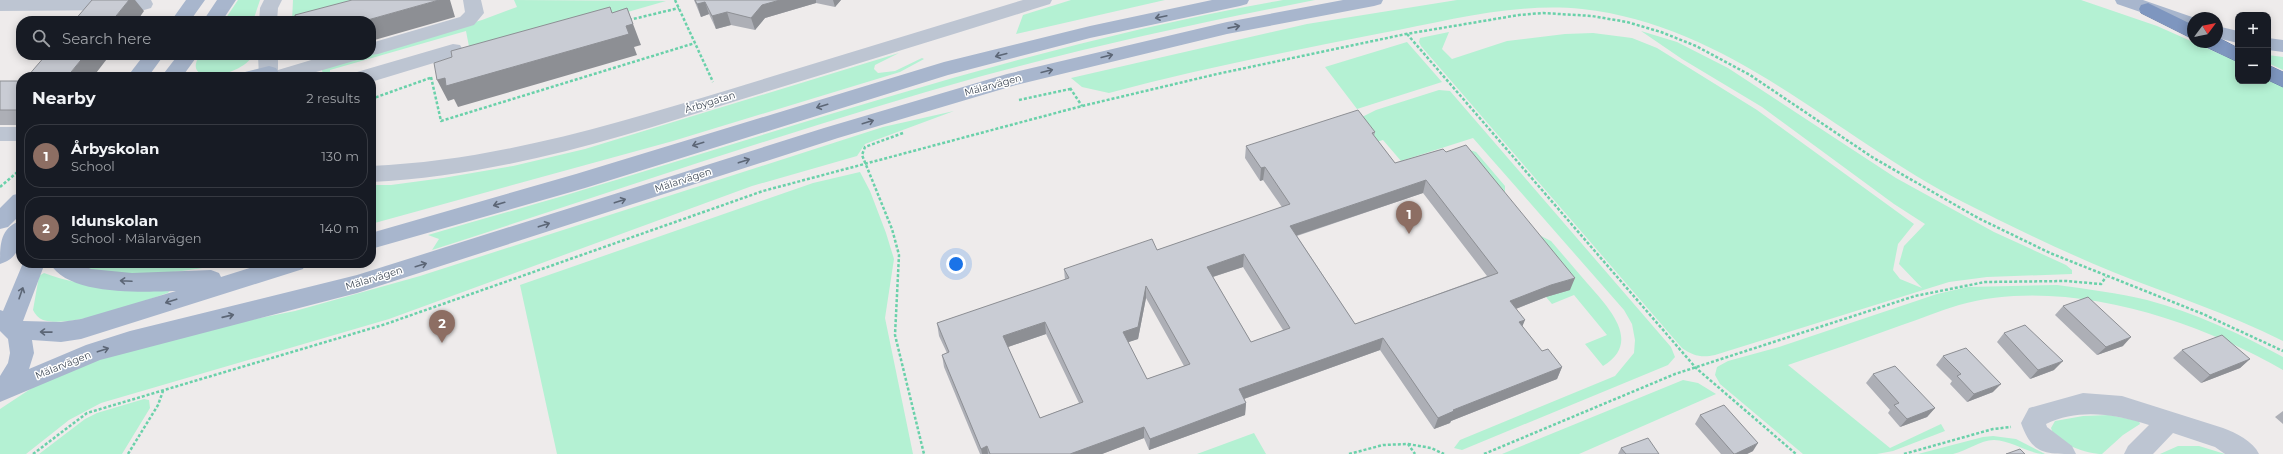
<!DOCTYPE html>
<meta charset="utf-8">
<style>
:root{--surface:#171b24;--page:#242831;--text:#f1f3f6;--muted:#9ea1a6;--line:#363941;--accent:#1a73e8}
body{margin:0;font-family:Montserrat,sans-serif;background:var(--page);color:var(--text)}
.controls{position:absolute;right:12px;top:12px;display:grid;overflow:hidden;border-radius:8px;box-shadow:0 2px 10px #0003}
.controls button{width:36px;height:36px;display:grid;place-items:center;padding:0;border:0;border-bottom:1px solid var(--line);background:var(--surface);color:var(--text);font:20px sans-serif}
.compass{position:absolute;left:2187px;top:12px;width:36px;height:36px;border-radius:50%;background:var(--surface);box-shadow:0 2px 10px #0003;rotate:58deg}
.you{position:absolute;left:956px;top:264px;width:14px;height:14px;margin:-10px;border:3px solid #fff;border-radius:50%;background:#1a73e8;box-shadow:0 0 0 6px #1a73e833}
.badge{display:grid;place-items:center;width:26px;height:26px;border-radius:50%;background:var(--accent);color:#fff;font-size:13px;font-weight:700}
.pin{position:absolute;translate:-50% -33px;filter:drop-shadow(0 1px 2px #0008)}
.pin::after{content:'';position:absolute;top:21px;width:14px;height:12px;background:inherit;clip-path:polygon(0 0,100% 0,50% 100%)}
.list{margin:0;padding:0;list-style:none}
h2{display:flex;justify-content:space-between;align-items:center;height:52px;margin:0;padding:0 16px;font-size:17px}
h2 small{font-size:13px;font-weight:400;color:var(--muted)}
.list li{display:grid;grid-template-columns:26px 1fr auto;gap:12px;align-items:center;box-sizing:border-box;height:64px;margin:0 8px 8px;padding:0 8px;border:1px solid var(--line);border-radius:16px}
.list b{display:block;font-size:15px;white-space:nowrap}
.list p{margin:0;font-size:13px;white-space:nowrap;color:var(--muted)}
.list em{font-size:13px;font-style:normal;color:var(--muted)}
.icon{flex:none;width:22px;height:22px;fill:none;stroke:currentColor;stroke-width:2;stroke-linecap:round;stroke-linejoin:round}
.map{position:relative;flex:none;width:2283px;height:454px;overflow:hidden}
.search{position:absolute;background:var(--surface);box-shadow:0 2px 10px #0003;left:16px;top:16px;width:360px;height:44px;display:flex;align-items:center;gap:10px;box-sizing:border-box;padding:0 14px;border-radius:16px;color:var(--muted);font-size:15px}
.panel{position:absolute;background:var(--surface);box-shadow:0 2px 10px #0003;left:16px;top:72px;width:360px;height:196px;border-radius:16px}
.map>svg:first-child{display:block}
.green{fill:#b4f1d3}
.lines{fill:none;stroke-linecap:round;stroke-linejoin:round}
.highway-casing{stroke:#6a81aa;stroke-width:1}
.path{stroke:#6ad1aa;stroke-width:2.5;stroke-dasharray:3 2;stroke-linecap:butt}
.minor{fill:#bdc5d2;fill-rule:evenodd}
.major{fill:#a8b6cd;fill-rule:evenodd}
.highway{fill:#7e96bf;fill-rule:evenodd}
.wall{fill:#adafb6;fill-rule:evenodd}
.shaded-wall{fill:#8d8f94}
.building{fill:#c9ccd4;stroke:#8d8f94;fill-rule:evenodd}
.oneway{stroke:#5c6676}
.labels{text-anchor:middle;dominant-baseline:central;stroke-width:3;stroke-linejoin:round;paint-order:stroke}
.street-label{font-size:10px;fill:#424c59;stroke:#fff}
</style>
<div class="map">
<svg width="2283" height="454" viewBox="0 0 2283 454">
<rect width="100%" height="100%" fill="#eeebeb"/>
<path class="green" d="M238,0H260L253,21H224Z
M293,0H395L313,21H292Z
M514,0L666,1L471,57L466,31L330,70V77H324L321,67L361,55H371V52L482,20L517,7Z
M1071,0H1165L1016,34L1023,15Z
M1283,0H1315C1204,22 1092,46 982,76C797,128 615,191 432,250L439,239L428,235C490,217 554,199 616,180C836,113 1055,40 1283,0Z
M1457,0H2081L2157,26L2238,62V81H2268V77L2283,86V341C2228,313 2170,295 2113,272C2062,251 2012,227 1963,202C1836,137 1730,25 1582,9C1515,2 1447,21 1382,33C1291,51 1199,69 1109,93L1082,87L1071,78L1307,24Z
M1641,31L1677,42L1728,68L1896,178L1994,232L2066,265L2072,270V274L1987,277L1949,282L1715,355C1702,358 1693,356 1682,348L1421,46L1419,42L1420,38L1449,32L1442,49L1452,59L1507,41L1565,34L1593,33L1632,38L1657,48L1757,110L1914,224L1898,244L1893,270L1900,279L1922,288L1899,264L1904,246L1925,224L1894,204L1762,107L1682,59Z
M1407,42L1442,82L1357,109L1325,67Z
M899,53L875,65L874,69L878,73L895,71L922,58L924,59L900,72L673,141L371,224V185H391L443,178L513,166L585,149Z
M200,55H253C241,78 179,86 200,55Z
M2268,55L2283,57V70L2268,63Z
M1439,90L1450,91L1671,347L1675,357L1668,365L1462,450L1454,448L1460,440L1615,376L1634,353L1635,340L1632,324L1624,310L1473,138L1401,161L1383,140L1373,143L1356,120L1376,110Z
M954,111L865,144L857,156L752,186L389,319L101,403L69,420L26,454H0V409L38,384L92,360L201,330L295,311L420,276L883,127Z
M1467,149L1476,152L1505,186V193Z
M860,172L870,191L886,233L894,259L885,318L913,454H557L520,285L813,183Z
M1539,235L1551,241C1563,255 1575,269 1587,283C1608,307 1643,342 1603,366L1585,344L1607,335L1574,295L1552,304L1546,297Z
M78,263H226C197,271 102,284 78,263Z
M44,273C86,289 127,288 171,289L168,293C140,302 70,329 43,320C38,318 35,314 33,310L39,276Z
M2057,285C2087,289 2118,293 2147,300C2193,312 2241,334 2283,357V370C2193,318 2062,276 1959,305C1939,311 1920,319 1902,325C1864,339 1826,352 1788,365L1890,448L1941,424L1945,431L1893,451L1877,454H1803L1720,384L1715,375L1717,367L1728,361L1779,347L1937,294L1967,287Z
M1683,380L1698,383L1716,394L1579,454H1502Z
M144,399L149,400L150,408L122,454H39L85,419L97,413Z
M2109,415L2139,421L2140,424L2123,435L2102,454C2088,454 2055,444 2051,428L2055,421L2083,416Z
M1254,433L1266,454H1197Z
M1993,436L2016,439L2045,454C2029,454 2013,441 1994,440C1980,440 1967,451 1953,454C1942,454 1929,454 1918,454L1983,437Z
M2178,446H2199L2225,454H2160Z"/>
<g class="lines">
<g class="highway-casing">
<path id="highway" d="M2148,3L2193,25V39L2141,13L2139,9L2141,5Z
M2217,37L2238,48V62L2204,46L2201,42H2217Z
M2268,65L2283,72V87L2268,80Z"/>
</g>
<path class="path" d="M675,0L713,82
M629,20L679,8
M1407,34L1696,368L1796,454
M431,77L441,121L695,43
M1070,88L1082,106
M371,99L430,78
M1019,100L1070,89
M903,133L865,147L862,155L892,229L899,255L895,335L924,454
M0,187L21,169
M1408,444L1431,448L1444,454
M33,454L87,413L386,324L763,191L1082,106L1217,74L1406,34L1519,15L1543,13L1592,16L1627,22L1661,32L1696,46L1750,75L1872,157L1978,218L2050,253L2203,314L2283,351
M128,454L158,405L163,391
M1349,454L1383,445L1408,444L1415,454
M1484,454L1675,374L1915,296L1985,282L2066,281L2101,284L2106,277
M1904,454L1993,429L2011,427"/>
<path class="minor" d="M0,0H151L153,4L151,8L144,10L0,11Z
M264,0H282L278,8L277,21H259L260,8Z
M463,0H481L484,13L474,25L378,54L370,55L371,43L460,17L465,12Z
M1023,0H1052L1050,4C945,37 840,69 736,101C615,139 498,176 371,182V166C494,161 610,125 728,90C826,60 924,30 1023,0Z
M453,44L460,45L463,50L460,55L371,82V77H354L357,72Z
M258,55H278V70L328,55H360L357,60L299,77H259Z
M0,127H21V141H0Z
M2083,393L2122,396L2223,428C2236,433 2253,441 2259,454H2225L2215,447L2173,433L2153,454H2124L2128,446L2149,425C2115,414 2079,408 2046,424L2047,427L2072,446L2076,454C2044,454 2032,454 2021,423L2029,408Z"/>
<path class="major" d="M186,0H205L190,21H171Z
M217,0H236L222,21H203Z
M1212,0H1249L1247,4L1240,6L1090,38L948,75L585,188L371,249V233L576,174L944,62L1090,26Z
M1343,0H1383L1381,4L1374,6L1227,34L1016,85L838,138L357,293L100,360L0,402V376L8,363L10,353L8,339L0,331V310L3,311L23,263H45L23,321L61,322L81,319L176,291C144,292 67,296 50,263H78L91,269L132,273L211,270L219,273L221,277L266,263H306L303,269L81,339L61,342L32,340L34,353L29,369L86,345L130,331L357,275L824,128L1007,74L1227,22Z
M2115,0H2143L2195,18H2193V30L2117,4Z
M2217,26L2238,31V43L2217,38Z
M2268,38L2283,40V52L2268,50Z
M144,55H164L148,77H127Z
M178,55H198L182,77H161Z
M269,66L276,68L279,73L276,77H242L245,72Z
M21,193V214L8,227L0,229V208L13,195Z
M21,221C21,240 22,257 0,264C0,245 0,227 21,221Z"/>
<use href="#highway" class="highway"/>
</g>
<path class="wall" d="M694,0H841L835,7L816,3L765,18L755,30L731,25L716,29L709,14L701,17Z
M0,81H21V125H0Z
M1375,132L1374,136L1395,163L1443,149L1570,290L1546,297L1516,309L1522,326L1542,351L1562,367L1557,379L1451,421L1450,423L1434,429L1380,350L1244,399L1246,403L1245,415L1149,450L1144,438L1102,454H980L944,367L942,355L947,353L939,336L937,323L1065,280L1064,269L1157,250L1282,207L1263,180L1260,181L1245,158L1246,146ZM1423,193L1487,276L1355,324L1297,236ZM1243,267L1283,330L1251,342L1213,277ZM1146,298L1184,366L1147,379L1128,342L1138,339ZM1046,334L1079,403L1040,418L1008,347Z
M2063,306L2123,346L2097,355L2055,315Z
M2004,333L2054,370L2030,379L1997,342Z
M2182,350L2250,359L2240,368L2201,383L2173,358Z
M1943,356L1993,392L1967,402L1950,384L1952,381L1936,365Z
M1873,374L1935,408L1927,417L1900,427L1888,413L1890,410L1866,383Z
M2283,411V424L2275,417Z
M1700,415L1753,451L1747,454H1721L1695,424Z
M1621,448L1659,454H1618Z"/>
<path class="shaded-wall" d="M129,0H135L144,11L137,21H112Z
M439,0H450L455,17L371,41V21H364Z
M780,0H816V3L765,18L755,30L751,18L762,5Z
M833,0H841L835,7Z
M705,2L709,14L701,17L697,4Z
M627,8L641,45L634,47L637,55L458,107L454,99L448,101L437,80Z
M727,12L731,25L716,29L712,16Z
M85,55H110L93,77H67Z
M307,55H320L309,58Z
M1265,167L1263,180L1260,181L1261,168Z
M1426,180L1423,193L1289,238L1290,226Z
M1244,254L1243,267L1206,279L1207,267Z
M1575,278L1570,290L1546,297L1505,313L1510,301L1551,285Z
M1146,286V298L1138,339L1123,344V332Z
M1525,320L1520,332L1519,322Z
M1045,322L1046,334L1005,348L1003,336Z
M2131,337L2123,346L2097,355L2106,347Z
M1383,338L1380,350L1238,401L1239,389Z
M2250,359L2240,368L2201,383L2210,375Z
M2063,361L2054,370L2030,379L2038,370Z
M1562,367L1557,379L1451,421L1450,423L1434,429L1438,418L1453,410Z
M2001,384L1993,392L1967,402L1974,394Z
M1246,403L1245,415L1149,450L1150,439Z
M1935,408L1927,417L1900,427L1907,419Z
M1144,427V438L1102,454H1070Z
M1758,443L1753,451L1747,454H1735Z
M987,446L988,454H982L981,449Z"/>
<path class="building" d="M92,0H129L112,21H74Z
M352,0H439L364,21H296L295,15Z
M695,0H780L762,5L751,18L727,12L712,16L705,2L697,4Z
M610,7L612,13L627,8L633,24L626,26L629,34L446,86L445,78L437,80L434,63L452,57L451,51Z
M46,55H85L67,77H27Z
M0,81H21V110H0Z
M1358,110L1375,132L1372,133L1395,163L1443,149L1446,152L1466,145L1575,278L1551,285L1510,301L1525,320L1519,322L1542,351L1548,349L1562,367L1453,410L1454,411L1438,418L1383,338L1239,389L1246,403L1150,439L1144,427L1070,454H990L987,446L981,449L942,355L949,352L937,323L1069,278L1064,269L1152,239L1157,250L1290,204L1265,167L1261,168L1246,146ZM1426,180L1498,273L1355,324L1290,226ZM1244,254L1290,328L1251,342L1207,267ZM1146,286L1190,364L1147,379L1123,332L1138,327ZM1045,322L1083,402L1040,418L1003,336Z
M2088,297L2131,337L2106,347L2063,306Z
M2025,325L2063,361L2038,370L2004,333Z
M2222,335L2250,359L2210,375L2182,350Z
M1966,348L2001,384L1974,394L1957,376L1961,374L1943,356Z
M1895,366L1935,408L1907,419L1894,405L1899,403L1873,374Z
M1724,405L1758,443L1735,454H1734L1700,415Z
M1648,438L1659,454H1626L1621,448Z
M2020,449L2025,454H2006Z"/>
<defs><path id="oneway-shaft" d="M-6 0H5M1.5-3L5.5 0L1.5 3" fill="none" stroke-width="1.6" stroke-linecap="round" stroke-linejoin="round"/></defs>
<g class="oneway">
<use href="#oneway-shaft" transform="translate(1161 17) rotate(168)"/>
<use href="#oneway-shaft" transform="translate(1234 27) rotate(-11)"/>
<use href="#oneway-shaft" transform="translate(1001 55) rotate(165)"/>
<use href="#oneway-shaft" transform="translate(1107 56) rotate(-14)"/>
<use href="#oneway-shaft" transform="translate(1047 71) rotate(-14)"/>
<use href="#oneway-shaft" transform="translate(822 106) rotate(163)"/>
<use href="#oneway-shaft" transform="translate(868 122) rotate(-17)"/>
<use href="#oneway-shaft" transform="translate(698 144) rotate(163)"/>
<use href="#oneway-shaft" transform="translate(744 161) rotate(-18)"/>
<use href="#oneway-shaft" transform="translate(620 201) rotate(-18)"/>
<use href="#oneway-shaft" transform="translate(499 204) rotate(164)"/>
<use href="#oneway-shaft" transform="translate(544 225) rotate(-18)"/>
<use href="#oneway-shaft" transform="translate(421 265) rotate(-17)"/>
<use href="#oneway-shaft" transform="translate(126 281) rotate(-177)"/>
<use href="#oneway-shaft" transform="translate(21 293) rotate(-71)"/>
<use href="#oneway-shaft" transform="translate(171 301) rotate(162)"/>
<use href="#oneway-shaft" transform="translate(228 316) rotate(-13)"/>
<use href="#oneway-shaft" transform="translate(46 332) rotate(-179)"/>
<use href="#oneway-shaft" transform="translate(103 350) rotate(-18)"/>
</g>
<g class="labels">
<g class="street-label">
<text transform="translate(993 85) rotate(-15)">Mälarvägen</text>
<text transform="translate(710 102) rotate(-17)">Årbygatan</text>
<text transform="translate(683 180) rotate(-18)">Mälarvägen</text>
<text transform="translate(374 278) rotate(-17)">Mälarvägen</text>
<text transform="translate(63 365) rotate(-22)">Mälarvägen</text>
</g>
</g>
</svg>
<div class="controls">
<button>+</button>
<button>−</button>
</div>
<svg class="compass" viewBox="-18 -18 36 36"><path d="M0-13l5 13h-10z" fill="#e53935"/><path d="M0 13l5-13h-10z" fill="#9ea1a6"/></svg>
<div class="you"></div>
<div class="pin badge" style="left:1409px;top:234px;background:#8d6e63">1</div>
<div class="pin badge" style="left:442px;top:343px;background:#8d6e63">2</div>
<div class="search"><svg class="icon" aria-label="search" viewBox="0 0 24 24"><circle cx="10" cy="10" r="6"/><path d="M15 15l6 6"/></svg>Search here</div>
<section class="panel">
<h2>Nearby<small>2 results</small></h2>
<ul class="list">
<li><span class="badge" style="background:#8d6e63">1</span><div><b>Årbyskolan</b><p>School</p></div><em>130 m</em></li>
<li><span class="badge" style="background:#8d6e63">2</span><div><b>Idunskolan</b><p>School · Mälarvägen</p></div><em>140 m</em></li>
</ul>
</section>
</div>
